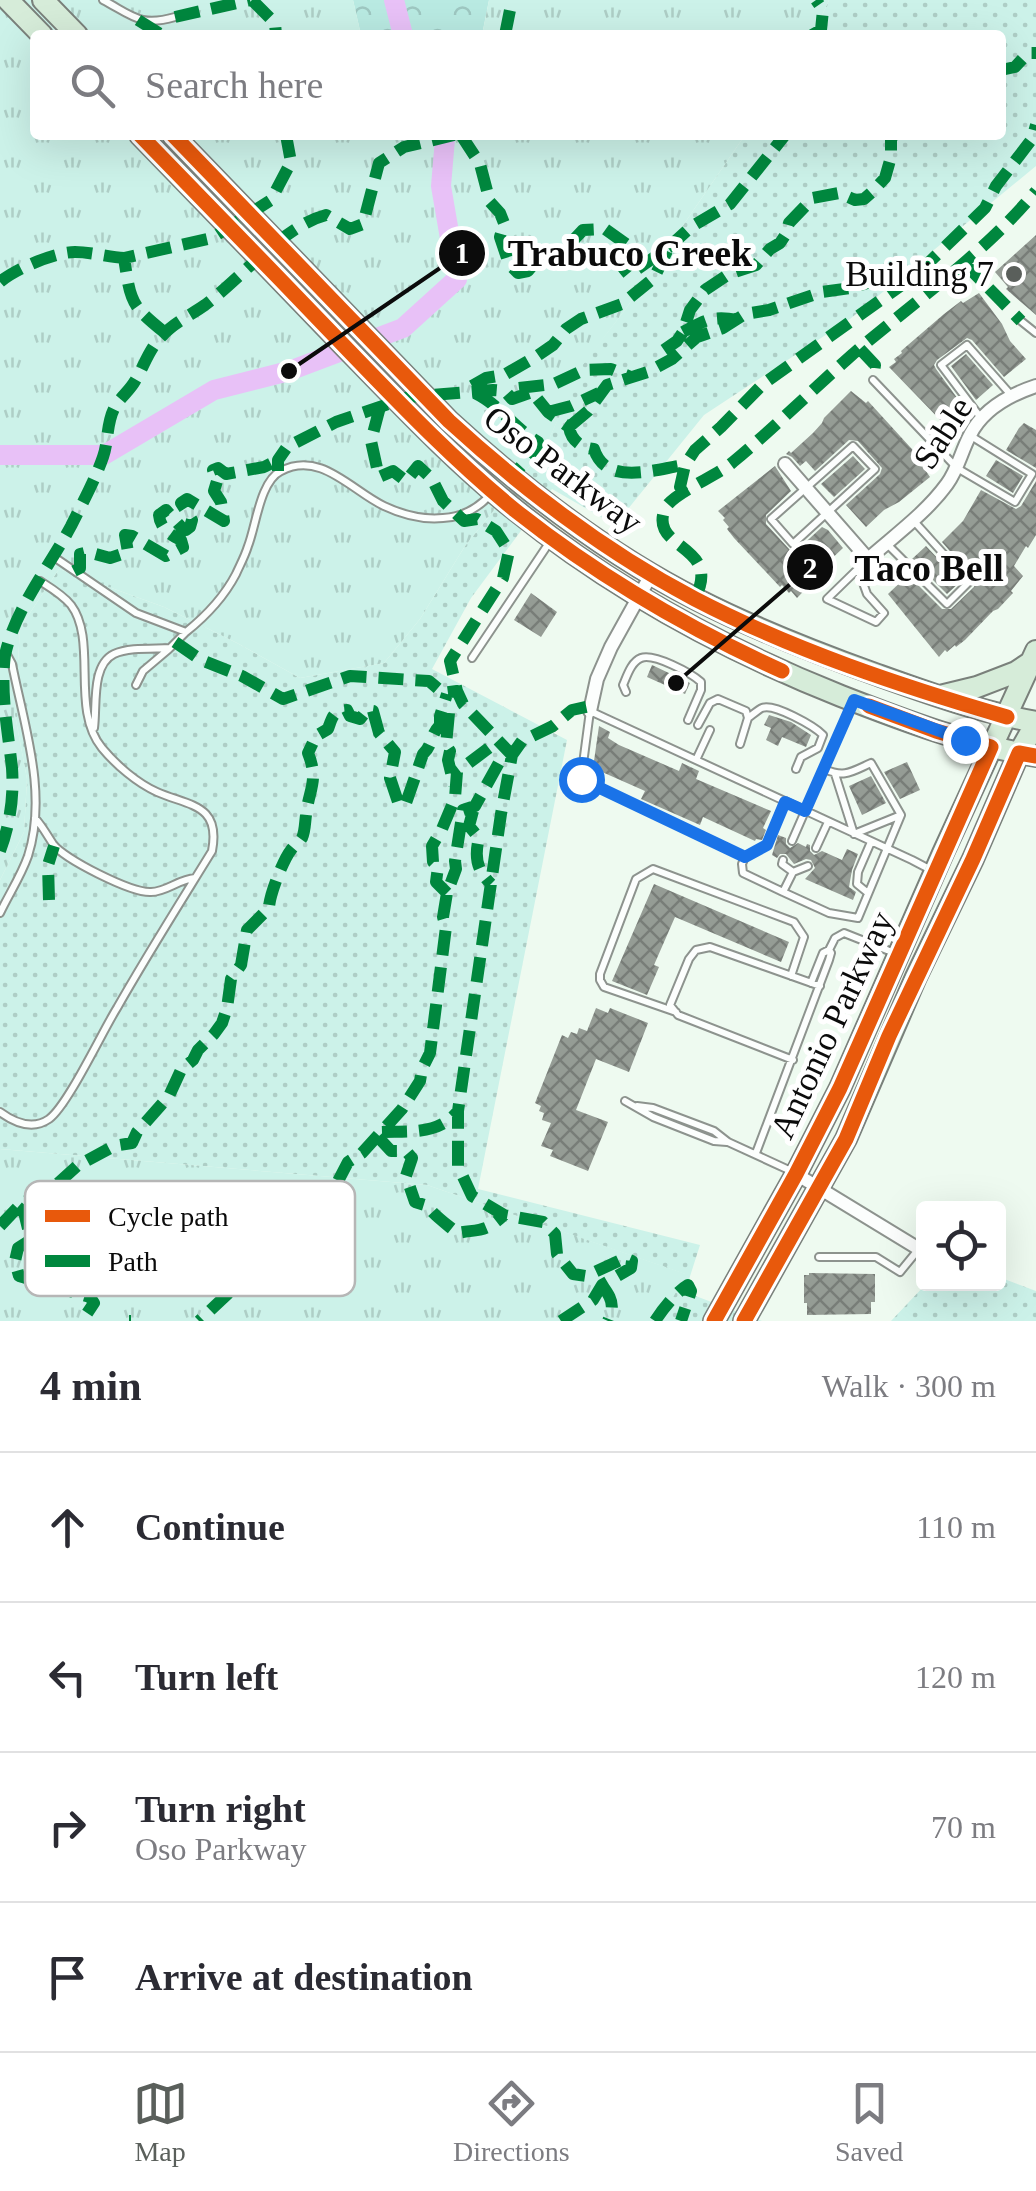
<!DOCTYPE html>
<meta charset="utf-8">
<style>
:root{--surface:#fff;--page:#f7f7f7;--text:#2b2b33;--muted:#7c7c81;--line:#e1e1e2;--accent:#5a5f5b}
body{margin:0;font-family:Georgia,serif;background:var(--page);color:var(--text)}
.controls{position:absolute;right:30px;bottom:30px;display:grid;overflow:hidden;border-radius:10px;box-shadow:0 10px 40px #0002}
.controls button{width:90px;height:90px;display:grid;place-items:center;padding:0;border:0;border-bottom:2px solid var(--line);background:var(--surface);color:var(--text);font:50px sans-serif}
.stop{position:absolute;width:30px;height:30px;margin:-22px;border:8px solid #1a73e8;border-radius:50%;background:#fff}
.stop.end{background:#1a73e8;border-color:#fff;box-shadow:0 2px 10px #0008}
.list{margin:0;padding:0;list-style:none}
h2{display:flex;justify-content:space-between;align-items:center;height:130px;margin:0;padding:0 40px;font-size:42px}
h2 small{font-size:32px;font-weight:400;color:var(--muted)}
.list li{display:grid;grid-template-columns:65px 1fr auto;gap:30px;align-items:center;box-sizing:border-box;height:150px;padding:0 40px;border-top:2px solid var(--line)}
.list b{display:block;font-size:38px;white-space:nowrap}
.list p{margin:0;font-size:32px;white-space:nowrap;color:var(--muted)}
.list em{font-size:32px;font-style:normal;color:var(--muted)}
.icon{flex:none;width:55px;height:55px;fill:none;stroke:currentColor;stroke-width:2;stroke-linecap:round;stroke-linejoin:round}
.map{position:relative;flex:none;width:1036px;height:1321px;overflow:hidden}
.search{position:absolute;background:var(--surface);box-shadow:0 10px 40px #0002;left:30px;right:30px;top:30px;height:110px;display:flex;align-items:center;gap:25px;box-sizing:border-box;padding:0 35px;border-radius:10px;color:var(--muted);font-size:38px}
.sheet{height:730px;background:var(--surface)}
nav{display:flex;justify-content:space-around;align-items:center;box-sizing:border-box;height:140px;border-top:2px solid var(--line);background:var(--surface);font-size:28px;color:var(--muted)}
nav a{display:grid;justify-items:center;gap:5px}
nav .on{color:var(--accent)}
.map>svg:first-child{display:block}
.grass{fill:url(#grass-dots)}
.forest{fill:url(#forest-crowns)}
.park{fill:url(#park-tufts)}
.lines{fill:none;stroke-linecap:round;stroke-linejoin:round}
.river{stroke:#e8c1f7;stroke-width:20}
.building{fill:url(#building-cross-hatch)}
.lane-casing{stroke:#8d938e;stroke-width:10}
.street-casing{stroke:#8d938e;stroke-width:16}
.primary-casing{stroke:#7a807b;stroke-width:24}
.lane{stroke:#fcfefd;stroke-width:6}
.street{stroke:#fcfefd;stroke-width:12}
.primary{stroke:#d6ecd9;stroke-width:20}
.quiet{stroke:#00873e;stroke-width:12;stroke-dasharray:25 12;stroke-linecap:butt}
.cycleway-casing{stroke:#fff;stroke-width:21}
.cycleway{stroke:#e8590c;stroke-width:15}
.route{stroke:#1a73e8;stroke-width:12}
.poi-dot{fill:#5a5f5b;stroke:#fff;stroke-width:4}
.labels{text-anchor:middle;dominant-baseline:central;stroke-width:10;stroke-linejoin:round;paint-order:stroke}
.poi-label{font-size:35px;fill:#0b0b0b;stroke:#fff;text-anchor:end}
.street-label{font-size:35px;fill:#0b0b0b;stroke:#fff}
.key{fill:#fff;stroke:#b6b6b6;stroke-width:2.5}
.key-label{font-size:28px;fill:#0b0b0b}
.leader{fill:none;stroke:#0b0b0b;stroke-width:4}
.callout-dot{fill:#0b0b0b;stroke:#fff;stroke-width:4}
.mark-label{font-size:30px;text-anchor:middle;font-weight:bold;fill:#fff}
.callout-label{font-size:38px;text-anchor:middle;font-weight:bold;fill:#0b0b0b;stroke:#fff;stroke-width:10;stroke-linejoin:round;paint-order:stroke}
</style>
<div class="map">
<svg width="1036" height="1321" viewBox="0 0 1036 1321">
<defs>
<pattern id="grass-dots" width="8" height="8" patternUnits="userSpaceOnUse" patternTransform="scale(2.5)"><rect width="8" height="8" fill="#ccf2e9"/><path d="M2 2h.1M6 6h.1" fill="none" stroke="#aecec6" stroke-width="1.8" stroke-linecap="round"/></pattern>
<pattern id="forest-crowns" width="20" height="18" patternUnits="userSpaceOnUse" patternTransform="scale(2.5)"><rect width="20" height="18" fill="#b9eae2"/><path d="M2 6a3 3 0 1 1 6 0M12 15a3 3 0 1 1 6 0" fill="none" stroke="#9ec7c1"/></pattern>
<pattern id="park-tufts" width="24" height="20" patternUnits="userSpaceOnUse" patternTransform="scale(2.5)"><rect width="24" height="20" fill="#ccf2e9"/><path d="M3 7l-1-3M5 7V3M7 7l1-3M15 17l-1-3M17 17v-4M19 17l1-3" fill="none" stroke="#aecec6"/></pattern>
<pattern id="building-cross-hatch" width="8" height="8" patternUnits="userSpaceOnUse" patternTransform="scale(2.5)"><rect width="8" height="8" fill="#959c95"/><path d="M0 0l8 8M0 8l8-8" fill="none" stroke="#787d78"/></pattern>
</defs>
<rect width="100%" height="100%" fill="#eefaf0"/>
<path class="grass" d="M829,0H1036V166L850,319L704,415L615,525L552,489L471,598L432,669L567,740L478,1189L700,1245L685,1292L762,1321H660L685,1274L427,1185L0,1149V880L24,832L27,779L15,715L20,628L59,569L164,607L237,643L300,678L384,663L420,619L465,546L546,446L581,366L625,310L745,135H1001V35H813Z
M999,1277L1036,1291V1321H891L926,1284H998Z"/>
<path class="forest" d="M353,0H489L482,35H361Z"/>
<path class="park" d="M0,0H353L361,35H35V135H745L625,310L582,366L546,446L465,546L420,619L384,663L300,678L237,643L164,607L59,569L20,628L15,715L27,779L24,832L0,880Z
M489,0H829L813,35H482Z
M0,1149L427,1185L686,1274L660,1321H0Z"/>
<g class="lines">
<path class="river" d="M394,0L403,35
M0,455H104L214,390L289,371L403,328L457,279L441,186L445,139L442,135"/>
</g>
<path class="building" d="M1036,235V315L1006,289L1008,287L995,272Z
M979,293L1002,324L1010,341L1026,359L1004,377L972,340L967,338L937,360L934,365L936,369L966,410L945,425L889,367L896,362L894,359L902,353L901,351L944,314L961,301L963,303Z
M966,354L993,385L976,400L951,366Z
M851,391L866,403L868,401L921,459L919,461L930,477L899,502L884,510L866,527L846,505L880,474L882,468L858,441L849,440L815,471L806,461L800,466L792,457L786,454L789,451L791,453L813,433L822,423L824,418Z
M1024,423L1036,430V468L1006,450L1019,428Z
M853,456L865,469L834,497L821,484Z
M996,460L1023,476L1013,493L986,476Z
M775,466L791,491L766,515V524L790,550L798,549L822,527L828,530L843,548L825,565L824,570L797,598L791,591L789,593L782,585L780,587L734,538L727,529L729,527L723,520L725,518L718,511Z
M1036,481V535L1028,548L1026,546L1014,566L1023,576L1011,591L1013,593L998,609L993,611L965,640L956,647L955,645L947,652L945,650L939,657L888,594L908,575L942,609H951L974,587L976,581L942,542L963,521L981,490L1016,509L1021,506Z
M926,546L960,582L947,594L912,559Z
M531,593L557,612L541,637L514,620Z
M652,665L690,683L685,694L647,677Z
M769,715L791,722L811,735L806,747L782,737L778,746L766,740L771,728L764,725Z
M599,726L610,732L608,738L619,745L679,771L682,763L699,771L696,779L771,811L763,828L766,830L762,840L756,839L755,841L703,817L700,825L641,799L645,791L593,768Z
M907,762L920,790L900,799L884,772Z
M871,776L886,803L862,815L849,786Z
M778,835L786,838V844L790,848L798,843L806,847L807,844L810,845V851L814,855L822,851L842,860L847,849L858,854L852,870L849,887L856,892L853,900L805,879L815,868L811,860L806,859L794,864L786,854H780L777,858L772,855Z
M654,884L789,942L781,962L675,917L654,965L659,967L647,995L612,981Z
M596,1008L608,1013L610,1008L648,1023L629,1072L596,1059L576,1110L608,1122L588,1171L550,1156L553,1150L541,1146L551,1123L542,1120L544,1113L539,1111L541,1106L535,1103L562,1035L568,1038L571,1032L577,1034L579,1028L587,1031Z
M809,1273L875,1274V1302H871V1314L807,1315V1303H804V1275H809Z"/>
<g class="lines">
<g class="lane-casing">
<path id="lane" d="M103,0C133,16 140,27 175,17
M1021,321L1036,333
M873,380L957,468L1015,502L1032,474L971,436
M981,418L941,365L967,345L1011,395
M853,446L875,469L793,544L771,519Z
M887,544L947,604L969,582L912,519
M54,557L136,613L186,632C206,616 224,597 236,574C240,565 245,556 248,546C256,526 260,481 281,471C320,450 352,491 384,506C403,515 422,520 443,518C462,517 476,510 489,496
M858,569L867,594L884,613L876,622L827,599L867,560
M472,658L549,543
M136,685L143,671L169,649
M626,692L623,685C627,676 631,662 641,658C654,653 691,673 701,682V690L688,720
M748,718C751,716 759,709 762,708C774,703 814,726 823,735L818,748L801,757L796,769
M698,725L710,703L718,699L746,711L748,718L740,744
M94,728C97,706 91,665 114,654C129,647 154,649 170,648L186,632
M696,760L710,730
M835,774L854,834L901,815
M785,801L767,845L745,857L581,779L590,711L912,860L933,871
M35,818C43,827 47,835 53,844C64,859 131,893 151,892C166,892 179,879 195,878
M792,841L851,706
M816,848L828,822
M745,857L742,864L743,873L783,892L793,872L782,864L783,860
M793,872L808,866
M783,892L829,913L858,918L901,815L871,763C851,772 845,778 824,769
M868,893L857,884L858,872L871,842
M0,913C9,894 21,876 28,856C48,794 24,725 12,664L6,653
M811,983L823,953L829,950L835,938L844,933L897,954
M676,1012L604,987L600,980V974L636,879L653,869L794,922L804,937L791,976
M793,1060L678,1015L670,1005L689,959L696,950L710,947L820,986
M625,1101L653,1117L714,1141L727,1142
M637,1106L653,1108L714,1131L728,1142L791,1171
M0,1112C15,1123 33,1130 49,1119C68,1105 102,1032 117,1008C147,955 180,903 212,851C221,804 189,806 157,792C137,783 116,765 102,748C70,709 98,641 71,605C63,595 51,588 40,581
M756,1153L829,960L831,953L829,950
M819,1257H876L900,1272L918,1250"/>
</g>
<g class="street-casing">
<path id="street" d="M785,464L868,559C894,536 926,513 947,484C958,469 961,452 970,435C983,409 1009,395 1036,386
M590,711L597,679L611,647L652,573
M796,1174L919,1249"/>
</g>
<g class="primary-casing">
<path id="primary" d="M8,0L42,35
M43,0L77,35
M140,135C208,205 277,276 345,347C400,403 453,460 514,509C613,589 723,649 841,696C905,721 969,745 1036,756
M173,135L449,421C524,490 607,554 698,600C755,629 814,652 875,674C928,693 980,712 1036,722
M940,696L977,687L1016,672L1031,662
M714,1321L796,1174L840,1088L943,853L1036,651
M744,1321L846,1139L916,977L973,859L1019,753L1036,723"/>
</g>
<use href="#lane" class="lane"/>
<use href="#street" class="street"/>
<use href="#primary" class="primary"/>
<path class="quiet" d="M252,0L275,23L276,35
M175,17L250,0
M138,20L162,35
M505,35L512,0
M812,35L821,30L823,10L816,0
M1001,70L1015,67L1028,53H1036
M461,135L480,164L490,202L500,213L504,223L500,237L509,264L518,273L528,271L537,260L552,253L564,250L583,230L605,229L633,249L624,269L629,275L669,247L691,227L730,204L785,135
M963,262L1021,321
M0,282C15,269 55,252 75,252C91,252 108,257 124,258
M164,332C129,304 131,301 124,258L212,238L271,200L291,162L286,135
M683,332C704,321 712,315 737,320
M860,349L875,365L873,380
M664,350L677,341L683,332L690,310L705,290L729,274L756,265L770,249L780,243L786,234L789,223L813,198L839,193L855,200L864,199L873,191L885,178L891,157V139L894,135
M472,386L486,378L504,375L537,356L553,345L566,329L581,319L622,304L654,278L667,251
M519,388L554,384L584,370L611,369L633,378
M475,393C500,405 515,429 538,442V448L512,476
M380,407L371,441L379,477L393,471L406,481L418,466L432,479L443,501L464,521L477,519L496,531L509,551L503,578L450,661L457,691
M548,412L571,406L599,393
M569,427L588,411L607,385L648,372L672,359L697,337L723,328L745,314L769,310L822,292L851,288L880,279L906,281
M278,471V460L287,447L336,422L409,397L493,390L505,391L512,399L532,392L548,412L569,427C571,440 581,448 594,449C606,487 655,469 685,465
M683,492L680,487L685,465L695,450L721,427L763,384L917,274L985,208L996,186L1032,139L1036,125
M74,571L80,568V554L88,552L110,558L128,552L125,535L132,536L166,556L183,547L181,540C170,535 160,528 159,515L166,510L182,528L186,530L190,527L192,520L181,503L187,499L224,521L221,502L214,491L217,481L213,470L218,468L226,474L264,467L278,460
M695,598C723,544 648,550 665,509C671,494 717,476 733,462C774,428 812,390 853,354C915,301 984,254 1036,191
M175,642L201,660L242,676L283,699L350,676L429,681L443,693L457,691L463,704L512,755L501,759L475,806L463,810L455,861L456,869L447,893L443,917L446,927L430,1053L422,1069L420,1081L402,1109L362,1153L348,1162L335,1187L316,1211L307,1216L287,1249L248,1279L237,1285L199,1321
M449,713L446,745L450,751L448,760L454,785
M473,811L469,826L479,838C474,858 477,870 491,884
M0,851C10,824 14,797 12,768C8,731 0,692 5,655C15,609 49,567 71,526C82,504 95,480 103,457C109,440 106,421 116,405C121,397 130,390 135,381C144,366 149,349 162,336C173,323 191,315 205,305C241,278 284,226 326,215L350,229L363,224L379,163L404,147L454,135
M447,893L436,882L438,867L433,862L432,846L442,829L455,798L457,772L498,741
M49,900L48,865L54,846
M382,1132C410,1131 439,1135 458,1111
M378,1137L391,1151H406L412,1158L406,1176L415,1202L428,1206C432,1214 449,1226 457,1233C479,1229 485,1233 504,1215
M18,1207L24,1212L30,1237L29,1241L18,1248L15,1261L19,1276L90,1297L94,1303L82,1321
M0,1226L18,1207L28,1200L44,1196L77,1166L114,1146L132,1143L137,1132L169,1096L181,1070L193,1060L198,1050L214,1034L222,1023L227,1008L231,979L241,965L247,930L269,908C269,896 283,860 291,850C294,845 299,843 302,838C305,832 305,822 306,815C309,789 319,781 308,753L316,736L328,729C332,718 333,710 347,710L350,716L360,719L367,710L373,711L379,733L395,752L390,778L399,805L406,803L423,754C433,745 429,737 440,725V716L447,694
M602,1285C612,1299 615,1305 608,1321
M129,1321H131
M561,1321L593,1300L602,1285L631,1268L632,1261L625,1258L586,1276L573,1274L557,1254L555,1234L543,1222L504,1215L472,1196L458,1166V1111L501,814L512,755L522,741L553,726L572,710L591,706
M655,1321C663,1309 676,1292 688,1285L691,1291L681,1321"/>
<g class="cycleway-casing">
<path id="cycleway" d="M140,135C210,207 281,280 351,353C404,408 457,463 516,511C598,576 687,628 782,671
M173,135L449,421C523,489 606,552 695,599C793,650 901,686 1007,717
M714,1321L796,1174L840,1088L991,747L936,731L869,706
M744,1321L846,1139L889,1036L973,859L1019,753L1036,756"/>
</g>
<use href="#cycleway" class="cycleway"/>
</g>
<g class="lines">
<path class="route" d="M581,779L745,857L767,845L785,802L805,811L854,700L965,740"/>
</g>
<circle class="poi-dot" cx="1014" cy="274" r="10"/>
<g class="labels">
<g class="poi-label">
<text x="994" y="274">Building 7</text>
</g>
<g class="street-label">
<text transform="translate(943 433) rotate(-57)">Sable</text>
<text transform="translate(563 470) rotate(37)">Oso Parkway</text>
<text transform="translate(832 1025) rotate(-65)">Antonio Parkway</text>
</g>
</g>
<rect x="25" y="1181" width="330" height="115" rx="15" class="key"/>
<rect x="45" y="1210" width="45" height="12" fill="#e8590c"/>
<rect x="45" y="1255" width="45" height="12" fill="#00873e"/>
<g class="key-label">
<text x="108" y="1226">Cycle path</text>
<text x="108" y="1271">Path</text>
</g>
<path class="leader" d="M289 371L462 253M676 683L810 567"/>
<g class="callout-dot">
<circle cx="289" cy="371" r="10"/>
<circle cx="676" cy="683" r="10"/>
<circle cx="462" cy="253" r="25"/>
<circle cx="810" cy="567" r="25"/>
</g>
<g class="mark-label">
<text x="462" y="263">1</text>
<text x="810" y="578">2</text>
</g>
<g class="callout-label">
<text x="630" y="266">Trabuco Creek</text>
<text x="929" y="581">Taco Bell</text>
</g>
</svg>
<div class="controls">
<button><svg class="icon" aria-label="locate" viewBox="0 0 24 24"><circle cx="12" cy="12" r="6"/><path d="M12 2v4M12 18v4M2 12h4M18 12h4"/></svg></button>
</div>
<div class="stop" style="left:581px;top:779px"></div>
<div class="stop end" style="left:965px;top:740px"></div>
<div class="search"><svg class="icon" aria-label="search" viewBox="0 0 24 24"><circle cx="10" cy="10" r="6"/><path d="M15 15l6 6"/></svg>Search here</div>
</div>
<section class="sheet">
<h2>4 min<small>Walk · 300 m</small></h2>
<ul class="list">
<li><svg class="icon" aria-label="ahead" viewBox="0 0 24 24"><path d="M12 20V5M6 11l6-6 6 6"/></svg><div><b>Continue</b></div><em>110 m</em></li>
<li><svg class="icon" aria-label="left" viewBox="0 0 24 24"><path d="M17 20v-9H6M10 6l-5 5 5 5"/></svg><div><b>Turn left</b></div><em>120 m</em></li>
<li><svg class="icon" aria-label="right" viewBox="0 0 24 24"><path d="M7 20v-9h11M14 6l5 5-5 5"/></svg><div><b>Turn right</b><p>Oso Parkway</p></div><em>70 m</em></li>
<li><svg class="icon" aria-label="arrive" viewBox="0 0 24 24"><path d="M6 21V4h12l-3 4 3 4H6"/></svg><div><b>Arrive at destination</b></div></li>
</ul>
</section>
<nav>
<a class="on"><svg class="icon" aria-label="map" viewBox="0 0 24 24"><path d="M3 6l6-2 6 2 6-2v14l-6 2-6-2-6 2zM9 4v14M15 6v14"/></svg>Map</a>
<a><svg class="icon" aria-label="directions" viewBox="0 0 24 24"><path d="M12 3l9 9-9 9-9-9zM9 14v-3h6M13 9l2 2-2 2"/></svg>Directions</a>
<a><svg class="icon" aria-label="saved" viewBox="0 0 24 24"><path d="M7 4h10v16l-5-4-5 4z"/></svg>Saved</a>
</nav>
